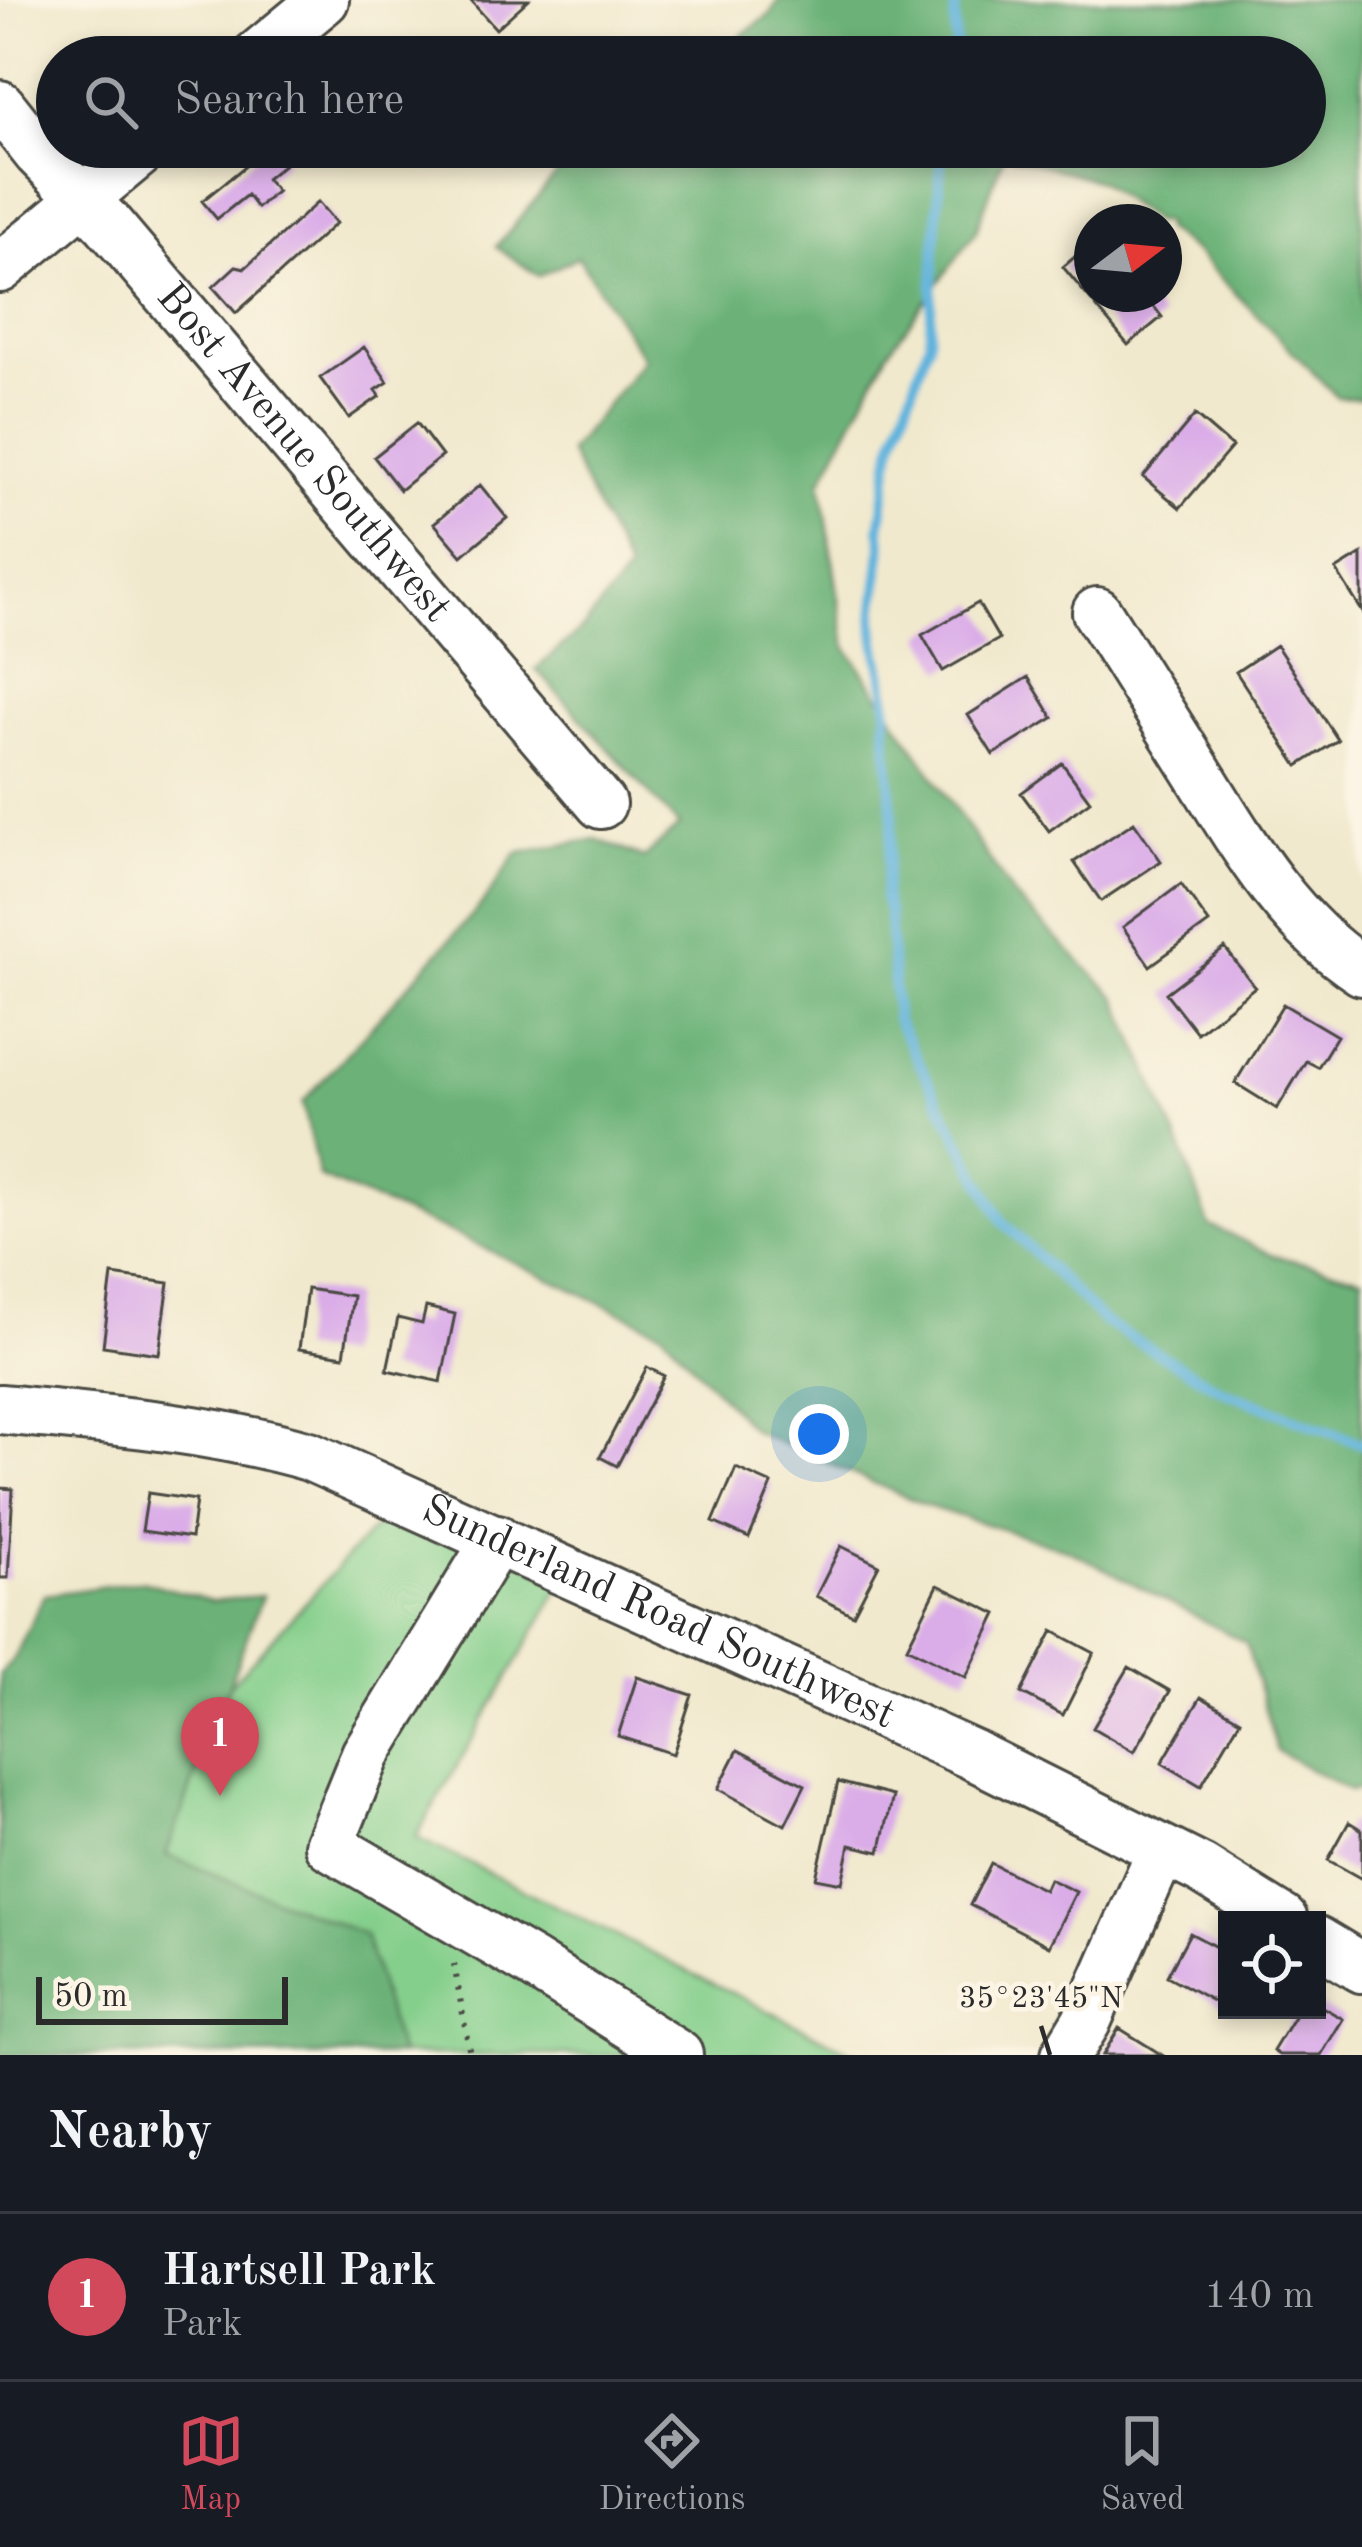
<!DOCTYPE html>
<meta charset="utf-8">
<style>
:root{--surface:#171b24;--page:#20242c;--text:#f1f3f6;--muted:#9ea1a6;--line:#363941;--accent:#d1495b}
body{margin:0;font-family:"Old Standard TT",serif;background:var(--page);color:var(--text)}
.controls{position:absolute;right:36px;bottom:36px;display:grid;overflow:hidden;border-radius:0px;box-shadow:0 6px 18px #0003}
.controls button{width:108px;height:108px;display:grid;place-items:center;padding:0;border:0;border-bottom:3px solid var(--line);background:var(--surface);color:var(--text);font:60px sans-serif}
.compass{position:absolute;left:1074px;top:204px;width:108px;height:108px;border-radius:50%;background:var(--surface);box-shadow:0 6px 18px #0003;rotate:74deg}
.scale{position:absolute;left:36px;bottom:30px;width:252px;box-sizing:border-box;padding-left:12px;border:6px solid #2b2b2b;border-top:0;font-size:33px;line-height:42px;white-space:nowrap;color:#2b2b2b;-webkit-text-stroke:9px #fcf5e5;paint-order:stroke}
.you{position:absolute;left:819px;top:1434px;width:42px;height:42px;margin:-30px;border:9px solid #fff;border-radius:50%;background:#1a73e8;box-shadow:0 0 0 18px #1a73e833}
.badge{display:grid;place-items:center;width:78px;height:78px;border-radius:50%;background:var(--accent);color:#fff;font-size:39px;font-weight:700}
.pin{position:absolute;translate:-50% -99px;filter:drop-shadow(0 3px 6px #0008)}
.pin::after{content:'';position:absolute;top:63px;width:42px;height:36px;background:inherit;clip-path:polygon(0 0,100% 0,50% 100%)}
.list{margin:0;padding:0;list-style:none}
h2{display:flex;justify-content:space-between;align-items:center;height:156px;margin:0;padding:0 48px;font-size:51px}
h2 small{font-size:39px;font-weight:400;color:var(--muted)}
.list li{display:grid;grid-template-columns:78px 1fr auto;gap:36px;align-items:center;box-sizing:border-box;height:168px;padding:0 48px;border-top:3px solid var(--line)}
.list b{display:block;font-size:45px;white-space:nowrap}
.list p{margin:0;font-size:39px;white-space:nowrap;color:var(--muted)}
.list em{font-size:39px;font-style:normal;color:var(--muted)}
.icon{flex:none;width:66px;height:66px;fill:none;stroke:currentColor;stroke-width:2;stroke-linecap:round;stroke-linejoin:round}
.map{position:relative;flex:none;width:1362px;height:2055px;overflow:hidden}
.search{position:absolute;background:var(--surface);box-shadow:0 6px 18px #0003;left:36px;right:36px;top:36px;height:132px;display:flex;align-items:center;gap:30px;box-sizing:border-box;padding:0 42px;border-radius:66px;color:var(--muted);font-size:45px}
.sheet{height:324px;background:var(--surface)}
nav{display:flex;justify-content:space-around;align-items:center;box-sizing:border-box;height:168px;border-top:3px solid var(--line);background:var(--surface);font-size:33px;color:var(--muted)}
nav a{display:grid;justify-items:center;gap:6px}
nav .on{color:var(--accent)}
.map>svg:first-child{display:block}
.green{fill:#85cf8c;stroke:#587d5c;stroke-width:3}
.forest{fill:#6cb278;stroke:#4c6e52;stroke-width:3}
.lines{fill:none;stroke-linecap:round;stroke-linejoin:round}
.stream{stroke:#62b4dd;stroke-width:10}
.building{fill:#daace8}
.minor-casing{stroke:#494843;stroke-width:54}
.path{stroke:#494843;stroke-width:6;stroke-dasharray:3 9;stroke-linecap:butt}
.minor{stroke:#fff;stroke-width:48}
.ticks{fill:none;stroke:#2b2b2b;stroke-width:4.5}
.labels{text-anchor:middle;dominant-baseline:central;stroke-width:9;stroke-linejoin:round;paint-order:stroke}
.street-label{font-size:42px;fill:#2b2b2b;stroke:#fcf5e5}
.ticks-label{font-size:30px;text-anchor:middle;fill:#2b2b2b;stroke:#fcf5e5;stroke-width:9;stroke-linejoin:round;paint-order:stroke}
</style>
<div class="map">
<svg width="1362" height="2055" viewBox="0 0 1362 2055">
<rect width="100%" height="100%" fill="#fcf5e5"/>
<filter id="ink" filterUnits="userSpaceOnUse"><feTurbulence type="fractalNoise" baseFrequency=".00833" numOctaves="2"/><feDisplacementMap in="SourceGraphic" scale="24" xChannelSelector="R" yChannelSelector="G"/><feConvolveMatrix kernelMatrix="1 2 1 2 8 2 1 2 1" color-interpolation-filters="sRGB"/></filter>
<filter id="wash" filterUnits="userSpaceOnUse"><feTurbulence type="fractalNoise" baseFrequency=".004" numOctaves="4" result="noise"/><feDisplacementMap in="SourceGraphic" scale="48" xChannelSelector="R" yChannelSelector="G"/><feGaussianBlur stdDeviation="2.7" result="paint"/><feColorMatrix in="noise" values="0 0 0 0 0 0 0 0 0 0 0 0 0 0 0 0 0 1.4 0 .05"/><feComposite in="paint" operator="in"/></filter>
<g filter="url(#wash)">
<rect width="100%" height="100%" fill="#f1e9cd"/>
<path class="green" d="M403,1496L562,1584L416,1837L858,2055H0V1730L165,1756Z"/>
<path class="forest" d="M778,0H1362V398L1337,397L1194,251L1164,229V222H1154L1099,181L1004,154L976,231L888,352L821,482L846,646L1014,896L1117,998L1183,1153L1209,1225L1276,1256L1362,1277V1789L1350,1791L1277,1751L1246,1643L1069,1550L927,1506L753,1431L663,1332L456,1235L319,1177L303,1102L482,904L517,853L596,839L644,858L679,826L536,669L584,627L628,571L569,452L644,359L578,257L539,276L496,247L565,164L588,147H1305V57H712L771,14Z
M142,1581L211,1601L262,1596L166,1855L364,1934L400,2055H0V1674L15,1657L44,1595Z"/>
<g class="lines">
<path class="stream" d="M955,57C958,37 952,20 956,0
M942,147L929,342L892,448L880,529C886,550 874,596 874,622C875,656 892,693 886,725L893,818L884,897L889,915L896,1019L1002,1221L1105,1323L1224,1391L1362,1444"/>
</g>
<g id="blocks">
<path class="building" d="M470,0H528L496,29Z
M269,147H274L287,162L266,179L277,191L257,208L247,195L217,219L202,201Z
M318,202L336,223L236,313L213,287L236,266L245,268Z
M1092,242V294H1144L1162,317L1128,345L1063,267Z
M364,347L388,382L376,390L380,396L349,418L320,378Z
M1195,415L1232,447L1180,508L1143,477Z
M417,423L442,456L400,490L374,457Z
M480,485L507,518L462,556L434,523Z
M1362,554V611L1336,570Z
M978,603L999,639L943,671L922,635Z
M1276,645L1338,740L1298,766L1236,672Z
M1028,677L1053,718L993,755L968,715Z
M1062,763L1090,801L1049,831L1021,793Z
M1134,822L1161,861L1101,901L1074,862Z
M1181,884L1209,923L1150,966L1123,927Z
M1225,948L1255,987L1197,1033L1166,993Z
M1283,1004L1337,1036L1318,1067L1306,1061L1277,1109L1235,1083Z
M112,1275L169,1283L159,1354L103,1346Z
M307,1289L353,1296L344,1356L299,1349Z
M426,1307L455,1314L441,1382L387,1370L398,1318L422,1324Z
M647,1367L664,1376L617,1466L600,1457Z
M736,1468L772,1484L749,1538L713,1522Z
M0,1488L13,1489L8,1578H0Z
M148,1493L196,1500L191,1538L142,1531Z
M841,1546L879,1565L853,1615L816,1596Z
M938,1585L997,1614L966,1677L907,1647Z
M1053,1631L1094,1653L1063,1715L1021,1693Z
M1129,1667L1170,1691L1134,1752L1093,1728Z
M637,1677L692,1695L673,1754L618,1736Z
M1201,1697L1240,1720L1201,1786L1162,1763Z
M738,1750L805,1785L785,1825L718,1789Z
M838,1782L893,1796L880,1852L850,1845L842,1883L816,1878Z
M1349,1822L1362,1830V1879L1328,1860Z
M991,1863L1044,1890L1049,1879L1076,1892L1049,1946L970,1905Z
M1190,1933L1227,1953V1997L1222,2006L1167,1976Z
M1317,2004L1343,2019L1321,2055H1279L1273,2051L1298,2010H1317Z
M1119,2028L1162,2055H1103Z"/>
</g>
</g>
<g filter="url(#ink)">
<use href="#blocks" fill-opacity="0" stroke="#494843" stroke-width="3"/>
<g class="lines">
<g class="minor-casing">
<g id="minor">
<path d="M255,57L324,0"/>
<path id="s1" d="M0,105L38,153L107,223L601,804"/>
<path d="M0,268L146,147"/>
<path d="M1097,612C1130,665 1164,718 1197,771C1242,844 1289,924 1362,971"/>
<path id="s2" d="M0,1409C104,1419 208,1427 309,1456L973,1755L1201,1869L1283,1920"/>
<path d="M497,1539L366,1754L329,1845L533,1964L678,2055"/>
<path d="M1317,1941L1362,1968"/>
<path d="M1066,2055L1086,2022L1162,1850"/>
</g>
</g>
<path class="path" d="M454,1964L470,2055"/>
<use href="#minor" class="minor"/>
</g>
</g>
<path class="ticks" d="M1041,2026L1050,2055"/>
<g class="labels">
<g class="street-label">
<text stroke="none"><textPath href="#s1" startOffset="462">Bost Avenue Southwest</textPath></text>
<text stroke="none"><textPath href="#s2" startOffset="696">Sunderland Road Southwest</textPath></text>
</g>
</g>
<g class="ticks-label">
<text x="1041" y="2007">35°23'45"N</text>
</g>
</svg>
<div class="controls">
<button><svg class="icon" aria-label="locate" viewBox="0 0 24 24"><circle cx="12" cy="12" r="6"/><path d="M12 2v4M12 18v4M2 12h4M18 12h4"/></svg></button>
</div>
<svg class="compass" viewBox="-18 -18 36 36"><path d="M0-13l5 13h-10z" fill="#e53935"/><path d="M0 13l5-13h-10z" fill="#9ea1a6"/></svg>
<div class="scale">50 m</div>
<div class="you"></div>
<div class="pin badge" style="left:220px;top:1796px">1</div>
<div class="search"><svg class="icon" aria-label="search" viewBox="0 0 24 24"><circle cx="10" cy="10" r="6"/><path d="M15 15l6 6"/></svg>Search here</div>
</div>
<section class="sheet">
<h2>Nearby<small></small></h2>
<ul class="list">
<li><span class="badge">1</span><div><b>Hartsell Park</b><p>Park</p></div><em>140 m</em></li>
</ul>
</section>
<nav>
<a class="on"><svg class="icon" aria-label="map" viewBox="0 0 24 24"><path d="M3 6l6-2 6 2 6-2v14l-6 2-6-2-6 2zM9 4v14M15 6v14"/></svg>Map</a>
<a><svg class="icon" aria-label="directions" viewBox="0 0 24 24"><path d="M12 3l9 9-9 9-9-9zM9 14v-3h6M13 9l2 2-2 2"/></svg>Directions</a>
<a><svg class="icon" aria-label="saved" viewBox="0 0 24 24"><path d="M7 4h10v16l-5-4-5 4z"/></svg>Saved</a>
</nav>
